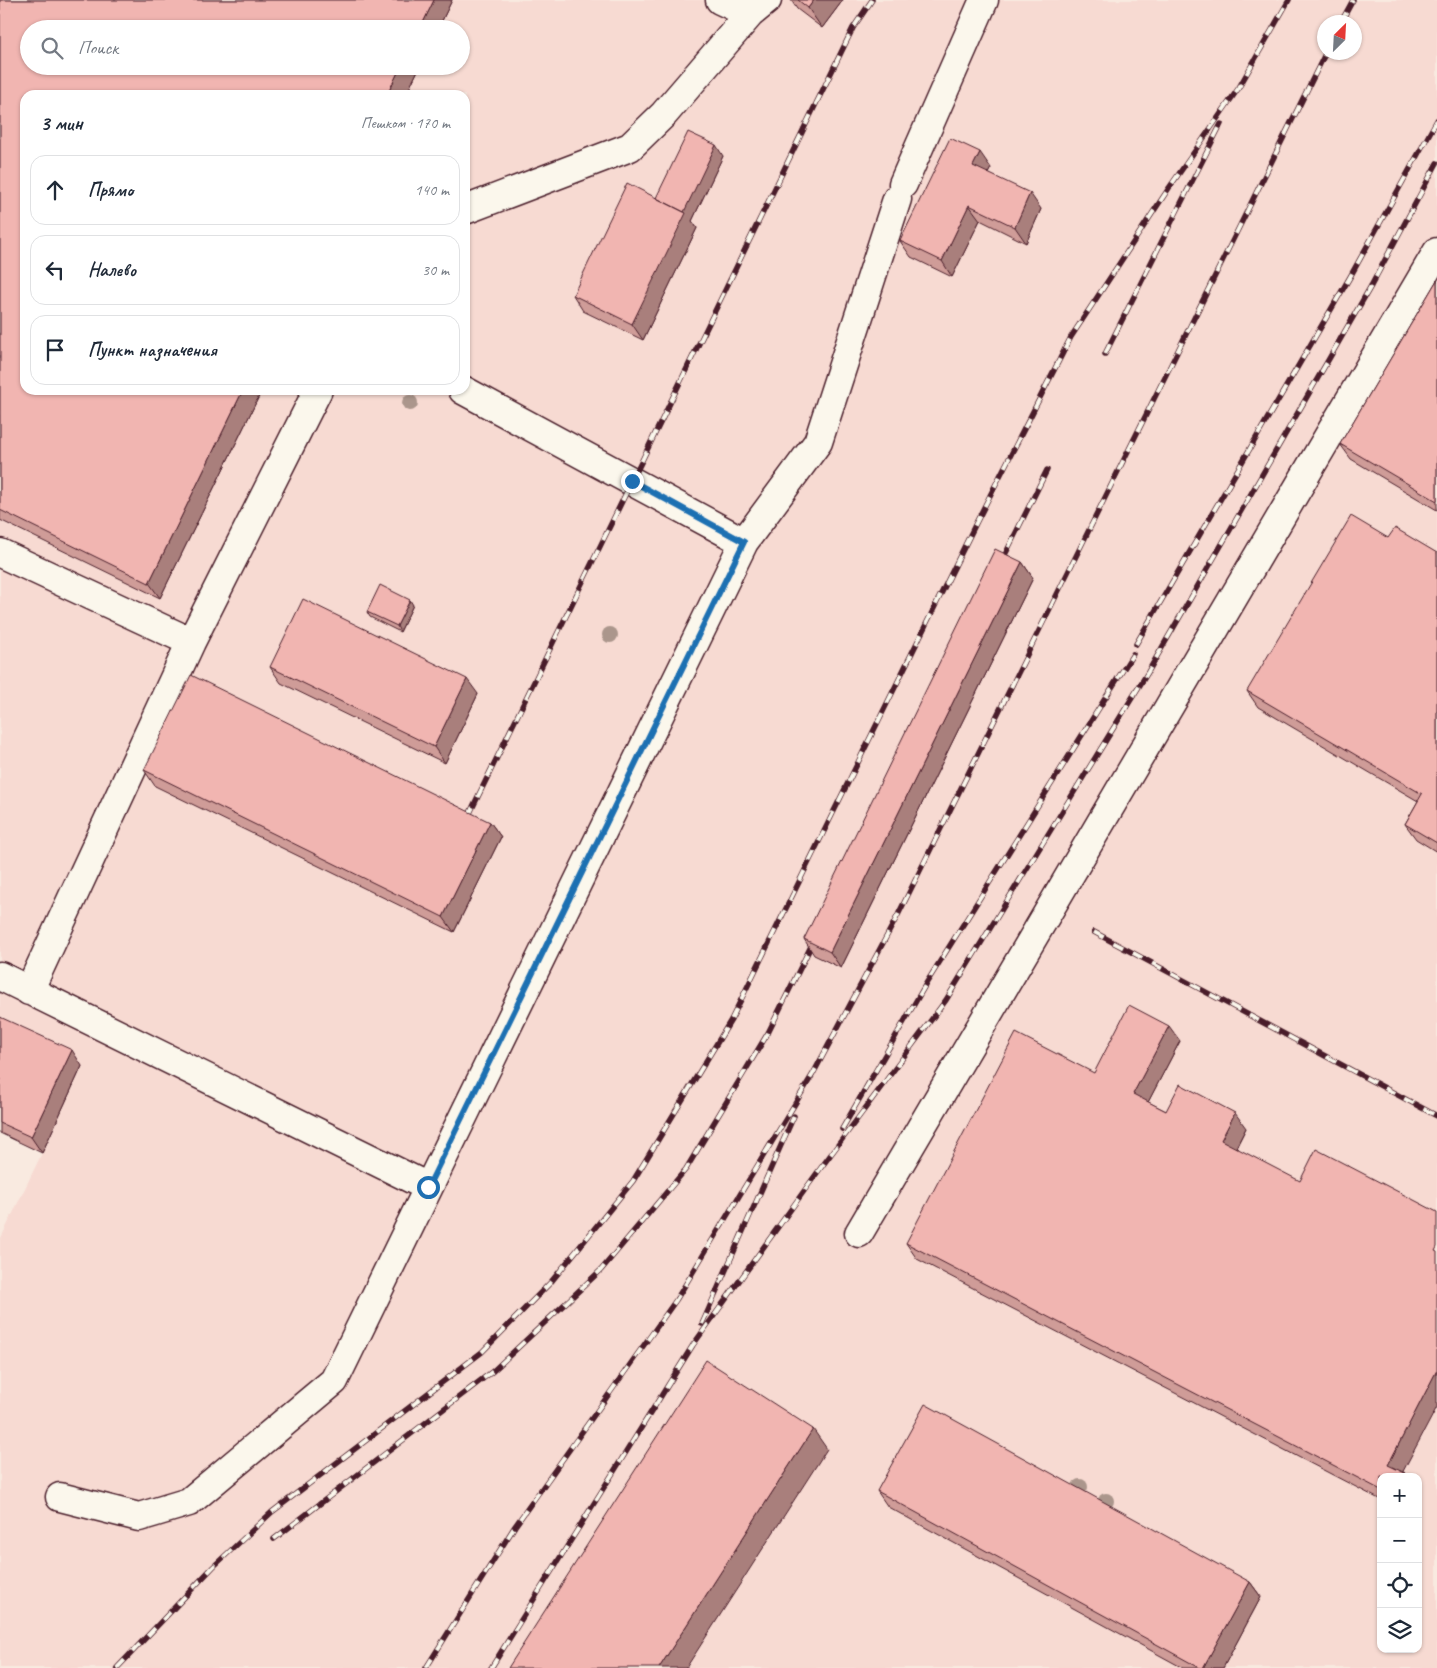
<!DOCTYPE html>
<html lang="ru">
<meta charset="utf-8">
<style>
:root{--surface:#fff;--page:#f6f6f7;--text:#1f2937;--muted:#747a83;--line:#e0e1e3}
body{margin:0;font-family:Caveat,sans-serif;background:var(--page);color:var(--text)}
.controls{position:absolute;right:15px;bottom:15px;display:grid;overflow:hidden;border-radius:10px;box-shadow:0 1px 4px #0004}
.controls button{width:45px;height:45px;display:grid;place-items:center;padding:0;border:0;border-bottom:1px solid var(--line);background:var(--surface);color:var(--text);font:25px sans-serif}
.compass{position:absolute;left:1317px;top:15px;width:45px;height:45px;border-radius:50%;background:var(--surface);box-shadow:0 1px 4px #0004;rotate:24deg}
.stop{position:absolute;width:15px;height:15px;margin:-11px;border:4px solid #1f6fb2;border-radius:50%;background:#fff}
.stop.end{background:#1f6fb2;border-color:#fff;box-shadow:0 1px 5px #0008}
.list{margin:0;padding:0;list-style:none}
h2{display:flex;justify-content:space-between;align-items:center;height:65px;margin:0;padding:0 20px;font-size:21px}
h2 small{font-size:16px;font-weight:400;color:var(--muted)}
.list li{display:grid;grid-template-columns:32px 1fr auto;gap:15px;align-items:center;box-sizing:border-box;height:70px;margin:0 10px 10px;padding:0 10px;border:1px solid var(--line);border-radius:15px}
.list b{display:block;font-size:19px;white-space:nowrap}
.list em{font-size:16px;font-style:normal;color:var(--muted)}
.icon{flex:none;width:28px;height:28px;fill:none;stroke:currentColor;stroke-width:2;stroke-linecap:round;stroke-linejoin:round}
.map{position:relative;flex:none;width:1437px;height:1668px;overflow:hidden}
.search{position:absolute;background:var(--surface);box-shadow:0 1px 4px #0004;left:20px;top:20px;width:450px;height:55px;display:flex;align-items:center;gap:12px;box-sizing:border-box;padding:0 18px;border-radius:28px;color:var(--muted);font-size:19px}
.panel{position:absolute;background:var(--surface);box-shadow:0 1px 4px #0004;left:20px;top:90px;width:450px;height:305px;border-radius:15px}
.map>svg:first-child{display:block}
.built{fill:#f7dad2;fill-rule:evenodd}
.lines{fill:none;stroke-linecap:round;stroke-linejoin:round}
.minor-casing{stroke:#4a1f2b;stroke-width:31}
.minor{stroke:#fbf7ec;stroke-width:28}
.rail-casing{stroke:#4a1f2b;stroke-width:5.5}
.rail{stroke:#fbf7ec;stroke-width:4;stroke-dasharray:11;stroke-linecap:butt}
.tree{fill:#ab968c}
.wall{fill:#cf9c98;stroke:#4a1f2b}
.shaded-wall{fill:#a97f7c;stroke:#4a1f2b}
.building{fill:#f1b5b1;stroke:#4a1f2b}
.route{stroke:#1f6fb2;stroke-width:6}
</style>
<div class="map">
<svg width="1437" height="1668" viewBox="0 0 1437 1668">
<rect width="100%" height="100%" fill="#f9eae0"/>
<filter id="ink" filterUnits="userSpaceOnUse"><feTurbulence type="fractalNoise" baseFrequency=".02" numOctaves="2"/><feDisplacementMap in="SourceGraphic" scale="10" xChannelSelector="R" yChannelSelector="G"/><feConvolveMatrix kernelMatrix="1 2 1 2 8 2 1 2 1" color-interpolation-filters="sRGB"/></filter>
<g filter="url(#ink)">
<path class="built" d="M0,0H1437V1668H0V1240L42,1153L0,1027ZM1324,22H1354V52H1324ZM29,29H461V66H29ZM25,95H465V390H25ZM1381,1477H1418V1649H1381Z"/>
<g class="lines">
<g class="minor-casing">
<path id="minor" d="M720,0L750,14
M903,184L984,0
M465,210L630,147L664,114L750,14L767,0
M463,390L744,542
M0,553L191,642
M0,976L428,1187
M29,991L191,642L318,390
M859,1233L1437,252
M60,1497L139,1517L189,1502L334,1381L744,542L818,442L897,199"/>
</g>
<use href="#minor" class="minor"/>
<g class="rail-casing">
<path id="rail" d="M1341,22L1353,0
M1105,354L1221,124
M999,567L1047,470
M1136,644L1350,277L1437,120
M468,817L853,28L872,0
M1094,932L1437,1116
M842,1129L927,982L1133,654
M702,1324L794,1116
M274,1539L493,1371L601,1270L686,1169L768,1033L816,936
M117,1668L213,1567L272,1512L482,1352L551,1282L633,1181L731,1020L977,521L1071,337L1169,188L1238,89L1289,0
M426,1668L515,1526L676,1300L813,1074L898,915L1326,52
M491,1668L693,1345L817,1173L946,1000L1148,672L1371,286L1437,163"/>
</g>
<use href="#rail" class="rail"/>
</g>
<g class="tree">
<circle cx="410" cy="403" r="8"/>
<circle cx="610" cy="635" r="8"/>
<circle cx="1080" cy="1487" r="8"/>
<circle cx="1106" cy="1501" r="8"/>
</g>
<path class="wall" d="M0,0H452L438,29L29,66H420L406,95H25V390H262L160,598L0,520Z
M791,0H843L822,28L797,9Z
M723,156L692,221L697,228L643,340L583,311L573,295L656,198Z
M991,168L988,173L1041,209L1026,243L980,220L952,277L911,257L900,241Z
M1437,280V510L1351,459L1340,444Z
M1388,538L1437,553V852L1416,839L1405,824L1418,801L1258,707L1247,691Z
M1022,562L1033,578L841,968L814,955L804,939Z
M413,605L400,632L370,617L367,612Z
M270,667L478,694L445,763L281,683Z
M144,770L490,822L501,837L454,932L155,786Z
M0,1017L82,1066L42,1153L0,1133Z
M1180,1041L1148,1102L1166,1111L1246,1128L1236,1148L1403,1472L1405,1473L1407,1477H1381V1500L917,1259L906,1243Z
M877,1491L1250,1582L1261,1597L1223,1668H1183L888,1507Z"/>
<path class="shaded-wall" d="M434,0H452L438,29H420Z
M814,0H843L822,28L808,8Z
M401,66H420L406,95H387Z
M716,145L723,156L692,221L697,228L643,340L632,324L682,214Z
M980,152L991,168L984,181L973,166Z
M1030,193L1041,209L1026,243L1015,227Z
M969,205L980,220L952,277L942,261Z
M243,390H262L160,598L149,583Z
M1022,562L1033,578L841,968L830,952Z
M410,600L413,605L400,632L397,626Z
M467,679L478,694L445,763L434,747Z
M490,822L501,837L454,932L443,917Z
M1169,1026L1180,1041L1144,1110L1133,1094Z
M72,1050L82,1066L42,1153L31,1137Z
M1235,1113L1246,1128L1232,1155L1221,1140Z
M1437,1370V1407L1400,1477L1388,1465Z
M813,1429L827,1449L686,1668H659Z
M1250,1582L1261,1597L1223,1668H1203Z"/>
<path class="building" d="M0,0H434L420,29H29V66H401L387,95H25V390H243L149,583L0,510Z
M798,0H814L808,8Z
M688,132L716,145L684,212L656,198Z
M950,138L980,152L973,166L1030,193L1015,227L969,205L942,261L900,241Z
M627,183L686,213L632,324L573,295Z
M1437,280V501L1340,444Z
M1351,516L1388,538L1395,528L1437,553V843L1405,824L1422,794L1247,691Z
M995,549L1022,562L830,952L804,939Z
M380,585L410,600L397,626L367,612Z
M303,599L467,679L434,747L270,667Z
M191,675L490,822L443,917L144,770Z
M1129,1005L1169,1026L1133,1094L1166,1111L1180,1084L1235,1113L1221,1140L1300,1181L1316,1149L1437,1212V1247L1435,1251L1437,1252V1370L1388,1465L1405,1473L1403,1477H1381V1490L906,1243L1016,1033L1094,1073Z
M0,1017L72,1050L31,1137L0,1123Z
M706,1360L813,1429L659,1668H508Z
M925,1404L1250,1582L1203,1668H1200L877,1491Z"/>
</g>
<g class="lines" filter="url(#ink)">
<path class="route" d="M428,1187L744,542L632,481"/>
</g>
</svg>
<div class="controls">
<button>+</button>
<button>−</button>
<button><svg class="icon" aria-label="locate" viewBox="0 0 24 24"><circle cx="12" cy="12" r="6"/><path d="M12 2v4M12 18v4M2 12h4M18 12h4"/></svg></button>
<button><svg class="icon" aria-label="layers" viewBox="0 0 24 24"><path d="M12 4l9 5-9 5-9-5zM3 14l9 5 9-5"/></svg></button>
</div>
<svg class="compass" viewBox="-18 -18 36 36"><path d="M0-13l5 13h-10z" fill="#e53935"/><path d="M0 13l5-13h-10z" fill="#747a83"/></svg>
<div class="stop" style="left:428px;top:1187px"></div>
<div class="stop end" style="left:632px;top:481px"></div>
<div class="search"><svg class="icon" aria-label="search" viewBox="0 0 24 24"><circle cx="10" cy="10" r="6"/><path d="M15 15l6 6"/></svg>Поиск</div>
<section class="panel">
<h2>3 мин<small>Пешком · 170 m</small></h2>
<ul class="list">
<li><svg class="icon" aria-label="ahead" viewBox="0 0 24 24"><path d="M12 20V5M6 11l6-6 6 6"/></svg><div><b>Прямо</b></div><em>140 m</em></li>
<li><svg class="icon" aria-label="left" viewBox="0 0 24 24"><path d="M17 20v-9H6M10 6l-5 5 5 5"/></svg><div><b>Налево</b></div><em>30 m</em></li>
<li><svg class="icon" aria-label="arrive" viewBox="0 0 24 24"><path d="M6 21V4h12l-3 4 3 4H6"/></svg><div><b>Пункт назначения</b></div></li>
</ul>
</section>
</div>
